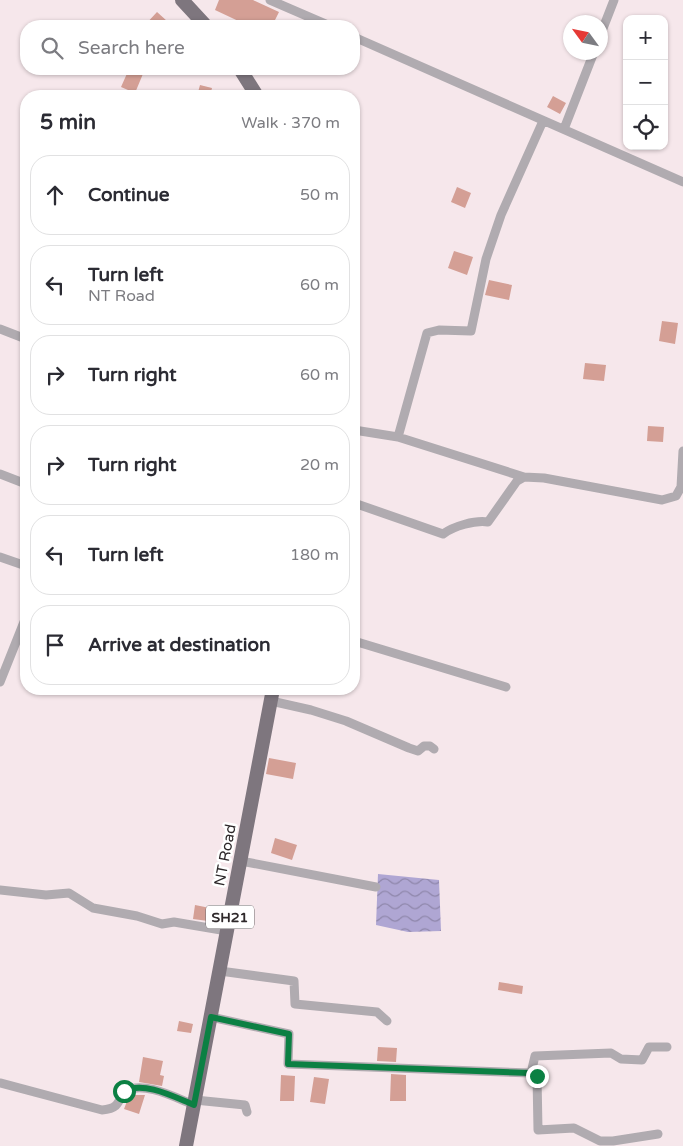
<!DOCTYPE html>
<meta charset="utf-8">
<style>
:root{--surface:#fff;--page:#f7f7f7;--text:#2b2b33;--muted:#7c7c81;--line:#e1e1e2}
body{margin:0;font-family:"Varela Round",sans-serif;background:var(--page);color:var(--text)}
.controls{position:absolute;right:15px;top:15px;display:grid;overflow:hidden;border-radius:10px;box-shadow:0 1px 4px #0004}
.controls button{width:45px;height:45px;display:grid;place-items:center;padding:0;border:0;border-bottom:1px solid var(--line);background:var(--surface);color:var(--text);font:25px sans-serif}
.compass{position:absolute;left:563px;top:15px;width:45px;height:45px;border-radius:50%;background:var(--surface);box-shadow:0 1px 4px #0004;rotate:303deg}
.stop{position:absolute;width:15px;height:15px;margin:-11px;border:4px solid #0b8043;border-radius:50%;background:#fff}
.stop.end{background:#0b8043;border-color:#fff;box-shadow:0 1px 5px #0008}
.list{margin:0;padding:0;list-style:none}
h2{display:flex;justify-content:space-between;align-items:center;height:65px;margin:0;padding:0 20px;font-size:21px}
h2 small{font-size:16px;font-weight:400;color:var(--muted)}
.list li{display:grid;grid-template-columns:32px 1fr auto;gap:15px;align-items:center;box-sizing:border-box;height:80px;margin:0 10px 10px;padding:0 10px;border:1px solid var(--line);border-radius:20px}
.list b{display:block;font-size:19px;white-space:nowrap}
.list p{margin:0;font-size:16px;white-space:nowrap;color:var(--muted)}
.list em{font-size:16px;font-style:normal;color:var(--muted)}
.icon{flex:none;width:28px;height:28px;fill:none;stroke:currentColor;stroke-width:2;stroke-linecap:round;stroke-linejoin:round}
.map{position:relative;flex:none;width:683px;height:1146px;overflow:hidden}
.search{position:absolute;background:var(--surface);box-shadow:0 1px 4px #0004;left:20px;top:20px;width:340px;height:55px;display:flex;align-items:center;gap:12px;box-sizing:border-box;padding:0 18px;border-radius:20px;color:var(--muted);font-size:19px}
.panel{position:absolute;background:var(--surface);box-shadow:0 1px 4px #0004;left:20px;top:90px;width:340px;height:605px;border-radius:20px}
.map>svg:first-child{display:block}
.water{fill:url(#water-waves)}
.building{fill:#d49f95}
.lines{fill:none;stroke-linecap:round;stroke-linejoin:round}
.street{stroke:#b0abb0;stroke-width:9}
.primary{stroke:#7e767e;stroke-width:14}
.route{stroke:#0b8043;stroke-width:6}
.labels{text-anchor:middle;dominant-baseline:central;stroke-width:5;stroke-linejoin:round;paint-order:stroke}
.shield{fill:#fff;stroke:#6d686a;stroke-width:1}
.shield-label{font-size:14px;font-weight:bold;fill:#2e282a}
.street-label{font-size:15px;fill:#2e282a;stroke:#fff}
</style>
<div class="map">
<svg width="683" height="1146" viewBox="0 0 683 1146">
<defs>
<pattern id="water-waves" width="16" height="10" patternUnits="userSpaceOnUse" patternTransform="scale(1.25)"><rect width="16" height="10" fill="#afa6d3"/><path d="M0 5q4-4 8 0t8 0" fill="none" stroke="#8f87ab"/></pattern>
</defs>
<rect width="100%" height="100%" fill="#f6e7eb"/>
<path class="water" d="M378,874L439,880L441,931L408,932L376,925Z"/>
<path class="building" d="M219,0H253L279,12L272,26H249L215,10Z
M157,12L167,21L162,26H144Z
M129,69H145L135,93L121,87Z
M200,85L212,88L210,96H197Z
M553,96L566,103L560,114L547,107Z
M457,187L471,193L465,208L451,202Z
M454,251L473,257L467,275L448,268Z
M489,280L512,285L509,300L485,295Z
M662,321L678,323L675,344L659,341Z
M585,363L606,365L604,381L583,379Z
M648,426L664,427L663,442L647,441Z
M269,758L296,763L293,779L266,774Z
M275,838L297,845L292,860L271,853Z
M195,905L210,908L208,921L193,919Z
M499,982L523,986L522,994L498,990Z
M179,1021L193,1024L191,1033L177,1031Z
M378,1047L397,1048L396,1062L377,1061Z
M143,1057L163,1061L160,1075L164,1076L162,1086L139,1082Z
M391,1074L406,1075V1101H390Z
M281,1075L295,1076L294,1101H280Z
M314,1077L329,1079L325,1104L310,1102Z
M133,1095H145L139,1114L124,1109L129,1096Z"/>
<g class="lines">
<path class="street" d="M270,0L330,26
M600,36L614,0
M354,37L683,182
M564,129L594,52
M0,329L26,339
M354,430L398,437L427,333L439,330L471,331L486,259L501,215L543,121
M398,437L524,477
M0,474L26,484
M354,503L443,534C454,526 475,520 488,522L517,481L524,477L544,478L662,500L676,496L681,487L683,451
M0,557L26,566
M354,641L506,687
M0,682L26,617
M271,701L311,710L346,721L409,748L418,751L424,746H430L434,749
M241,861L376,887
M0,890L46,895L69,893L93,908L137,916L162,924L174,922L227,931
M220,971L294,981L295,1004L377,1012L387,1021
M211,1017L289,1034L288,1064L531,1073L537,1076L538,1130L574,1128L600,1141H613L658,1134
M531,1073L535,1056L611,1053L621,1059L642,1060L649,1047H667
M1,1083L102,1110C117,1109 118,1104 124,1091C145,1081 174,1097 194,1105
M195,1100L245,1105L247,1112"/>
<path class="primary" d="M182,0L206,26
M240,69L257,96
M186,1146L273,689"/>
</g>
<g class="lines">
<path class="route" d="M124,1091C145,1081 174,1097 194,1105L211,1017L289,1034L288,1064L530,1073L537,1076"/>
</g>
<g class="labels">
<rect class="shield" x="206" y="905.5" width="48" height="23" rx="4"/>
<g class="shield-label">
<text x="230" y="917">SH21</text>
</g>
<g class="street-label">
<text transform="translate(225 855) rotate(-79)">NT Road</text>
</g>
</g>
</svg>
<div class="controls">
<button>+</button>
<button>−</button>
<button><svg class="icon" aria-label="locate" viewBox="0 0 24 24"><circle cx="12" cy="12" r="6"/><path d="M12 2v4M12 18v4M2 12h4M18 12h4"/></svg></button>
</div>
<svg class="compass" viewBox="-18 -18 36 36"><path d="M0-13l5 13h-10z" fill="#e53935"/><path d="M0 13l5-13h-10z" fill="#7c7c81"/></svg>
<div class="stop" style="left:124px;top:1091px"></div>
<div class="stop end" style="left:537px;top:1076px"></div>
<div class="search"><svg class="icon" aria-label="search" viewBox="0 0 24 24"><circle cx="10" cy="10" r="6"/><path d="M15 15l6 6"/></svg>Search here</div>
<section class="panel">
<h2>5 min<small>Walk · 370 m</small></h2>
<ul class="list">
<li><svg class="icon" aria-label="ahead" viewBox="0 0 24 24"><path d="M12 20V5M6 11l6-6 6 6"/></svg><div><b>Continue</b></div><em>50 m</em></li>
<li><svg class="icon" aria-label="left" viewBox="0 0 24 24"><path d="M17 20v-9H6M10 6l-5 5 5 5"/></svg><div><b>Turn left</b><p>NT Road</p></div><em>60 m</em></li>
<li><svg class="icon" aria-label="right" viewBox="0 0 24 24"><path d="M7 20v-9h11M14 6l5 5-5 5"/></svg><div><b>Turn right</b></div><em>60 m</em></li>
<li><svg class="icon" aria-label="right" viewBox="0 0 24 24"><path d="M7 20v-9h11M14 6l5 5-5 5"/></svg><div><b>Turn right</b></div><em>20 m</em></li>
<li><svg class="icon" aria-label="left" viewBox="0 0 24 24"><path d="M17 20v-9H6M10 6l-5 5 5 5"/></svg><div><b>Turn left</b></div><em>180 m</em></li>
<li><svg class="icon" aria-label="arrive" viewBox="0 0 24 24"><path d="M6 21V4h12l-3 4 3 4H6"/></svg><div><b>Arrive at destination</b></div></li>
</ul>
</section>
</div>
